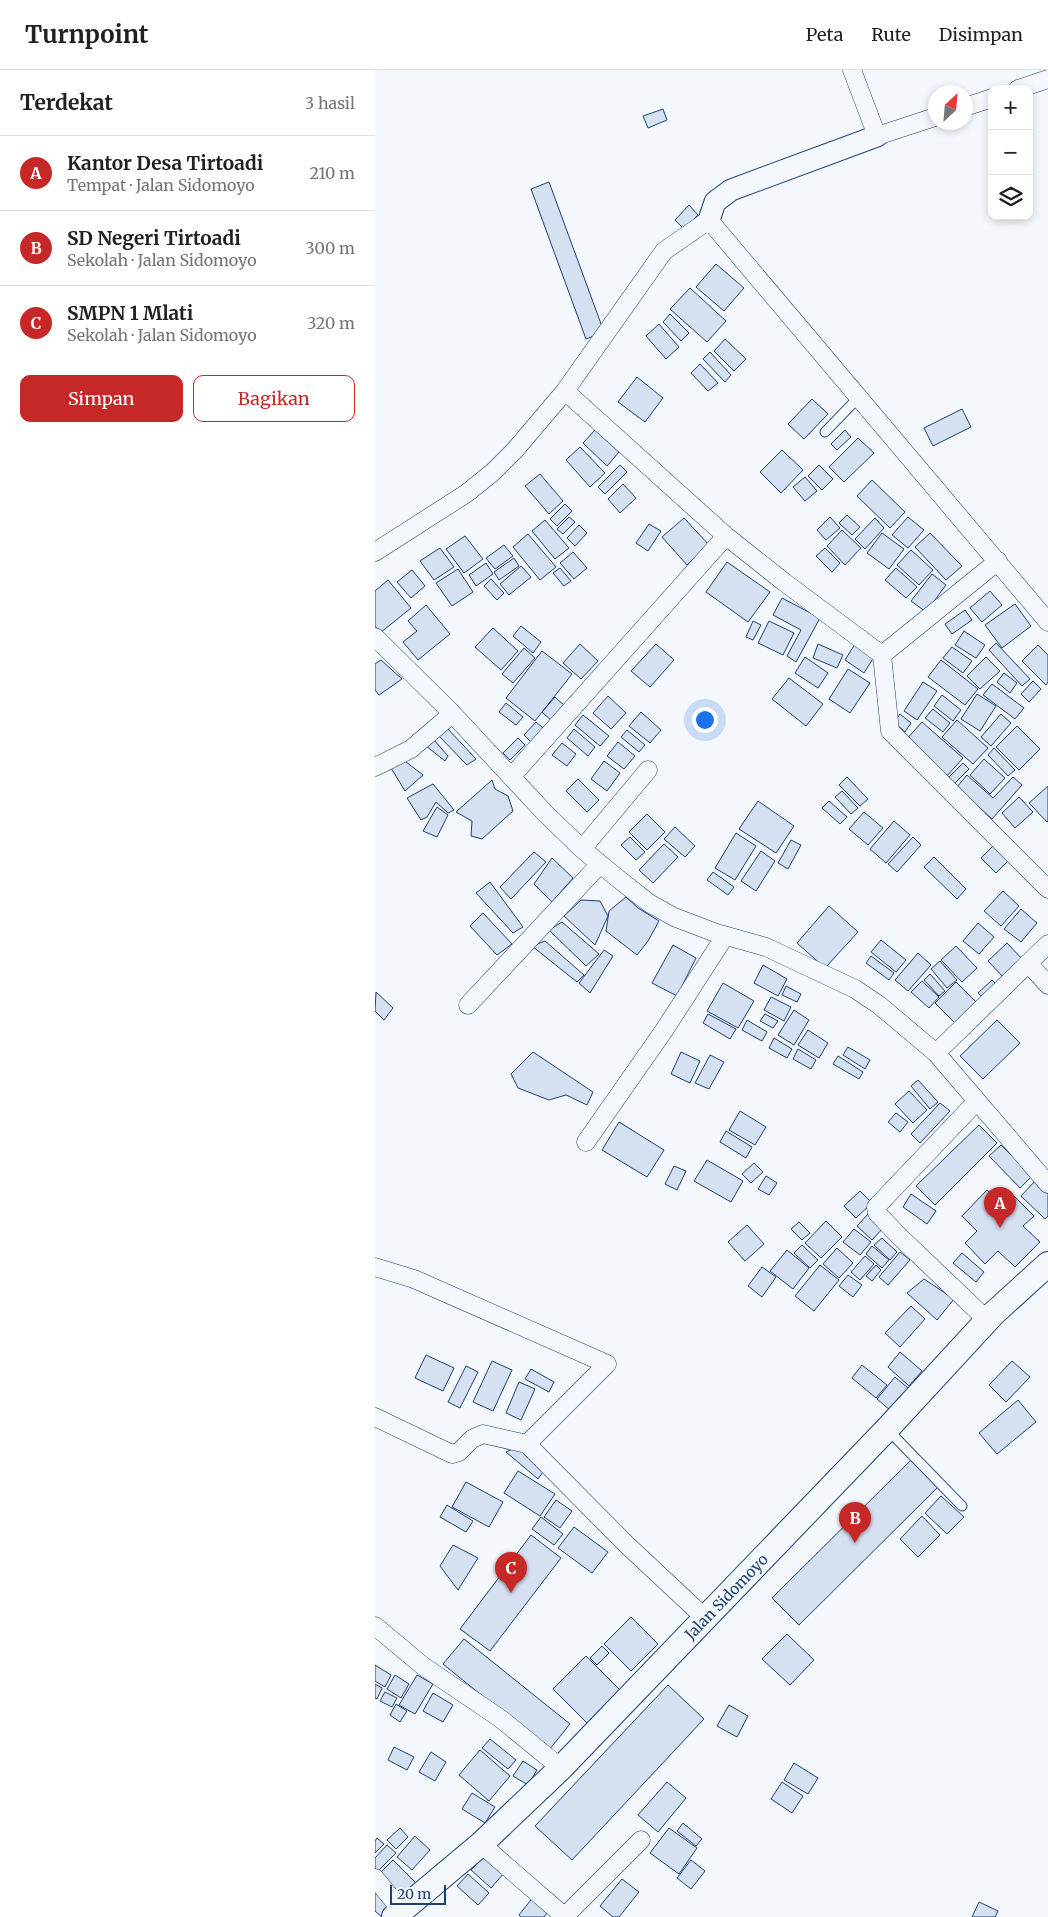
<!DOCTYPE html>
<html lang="id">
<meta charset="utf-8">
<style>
:root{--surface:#fff;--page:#f2f2f2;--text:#202124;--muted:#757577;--line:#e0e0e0;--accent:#c62828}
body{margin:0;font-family:Merriweather,serif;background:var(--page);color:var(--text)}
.controls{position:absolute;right:15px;top:15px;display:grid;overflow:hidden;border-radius:10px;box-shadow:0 2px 8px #0003}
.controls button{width:45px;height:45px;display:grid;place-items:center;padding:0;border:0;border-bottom:1px solid var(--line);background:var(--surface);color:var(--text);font:25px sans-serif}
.compass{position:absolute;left:553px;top:15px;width:45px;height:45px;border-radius:50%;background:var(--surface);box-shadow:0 2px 8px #0003;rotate:26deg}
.scale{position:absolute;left:15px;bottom:12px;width:56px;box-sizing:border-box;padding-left:5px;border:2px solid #1d3f73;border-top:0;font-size:14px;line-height:18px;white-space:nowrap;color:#1d3f73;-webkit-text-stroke:4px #f4f7fb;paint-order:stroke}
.you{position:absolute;left:329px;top:649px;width:18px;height:18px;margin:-12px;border:4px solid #fff;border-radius:50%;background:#1a73e8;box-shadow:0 0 0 8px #1a73e833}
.badge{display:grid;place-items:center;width:32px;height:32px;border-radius:50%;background:var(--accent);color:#fff;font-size:16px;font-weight:700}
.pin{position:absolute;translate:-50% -41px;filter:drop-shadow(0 1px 2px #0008)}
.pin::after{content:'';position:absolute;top:26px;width:18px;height:15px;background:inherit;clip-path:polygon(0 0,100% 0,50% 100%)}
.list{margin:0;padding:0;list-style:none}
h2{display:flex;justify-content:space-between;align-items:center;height:65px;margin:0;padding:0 20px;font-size:21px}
h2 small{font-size:16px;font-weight:400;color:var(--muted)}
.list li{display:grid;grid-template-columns:32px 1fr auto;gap:15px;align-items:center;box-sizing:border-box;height:75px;padding:0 20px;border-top:1px solid var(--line)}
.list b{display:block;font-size:19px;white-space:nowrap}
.list p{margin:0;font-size:16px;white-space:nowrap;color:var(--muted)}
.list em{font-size:16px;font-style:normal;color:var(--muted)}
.actions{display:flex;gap:10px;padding:15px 20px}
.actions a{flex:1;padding:11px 0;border:1px solid var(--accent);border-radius:10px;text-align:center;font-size:18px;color:var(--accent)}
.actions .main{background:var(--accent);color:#fff}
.icon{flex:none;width:28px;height:28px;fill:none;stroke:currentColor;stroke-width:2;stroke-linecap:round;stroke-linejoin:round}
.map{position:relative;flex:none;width:673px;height:1847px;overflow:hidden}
header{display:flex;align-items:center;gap:30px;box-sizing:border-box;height:70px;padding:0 25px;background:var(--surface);border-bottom:1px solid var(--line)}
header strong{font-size:24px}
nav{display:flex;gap:28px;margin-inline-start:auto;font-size:18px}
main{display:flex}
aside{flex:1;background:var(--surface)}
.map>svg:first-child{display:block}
.building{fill:#d5e0f0;stroke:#1d3f73}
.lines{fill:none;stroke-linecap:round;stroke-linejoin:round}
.service-casing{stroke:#1d3f73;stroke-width:11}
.minor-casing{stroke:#1d3f73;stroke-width:19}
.tertiary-casing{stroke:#1d3f73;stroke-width:23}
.secondary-casing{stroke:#1d3f73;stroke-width:26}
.service{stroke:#f4f7fb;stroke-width:9}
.minor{stroke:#f4f7fb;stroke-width:18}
.tertiary{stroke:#f4f7fb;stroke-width:21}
.secondary{stroke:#f4f7fb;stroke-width:24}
.labels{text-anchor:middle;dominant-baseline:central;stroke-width:4;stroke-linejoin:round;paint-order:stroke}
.street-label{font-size:15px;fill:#1d3f73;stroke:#f4f7fb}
</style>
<header>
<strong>Turnpoint</strong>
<nav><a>Peta</a><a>Rute</a><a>Disimpan</a></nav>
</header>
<main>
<aside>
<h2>Terdekat<small>3 hasil</small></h2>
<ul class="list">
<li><span class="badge">A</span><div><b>Kantor Desa Tirtoadi</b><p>Tempat · Jalan Sidomoyo</p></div><em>210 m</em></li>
<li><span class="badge">B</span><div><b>SD Negeri Tirtoadi</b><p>Sekolah · Jalan Sidomoyo</p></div><em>300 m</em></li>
<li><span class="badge">C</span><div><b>SMPN 1 Mlati</b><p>Sekolah · Jalan Sidomoyo</p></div><em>320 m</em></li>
</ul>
<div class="actions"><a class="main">Simpan</a><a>Bagikan</a></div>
</aside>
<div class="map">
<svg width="673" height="1847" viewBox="0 0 673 1847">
<rect width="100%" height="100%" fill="#f4f7fb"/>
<path class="building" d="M288,39L292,50L273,58L268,46Z
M174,112L229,262L211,269L156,119Z
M314,135L323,145L309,159L300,150Z
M341,194L369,218L349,241L321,217Z
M315,218L351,251L332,272L295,239Z
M295,244L314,263L306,271L288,252Z
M284,254L304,277L291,289L271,266Z
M350,269L371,289L359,301L339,281Z
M335,282L356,305L350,312L328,289Z
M325,294L343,313L333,321L316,303Z
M262,307L288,328L270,352L243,332Z
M437,329L453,344L429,369L413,354Z
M587,339L596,357L558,376L549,358Z
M220,360L244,382L232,396L208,373Z
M470,360L476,367L462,380L456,374Z
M483,368L499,383L469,412L454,397Z
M205,377L230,403L215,417L191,390Z
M407,380L428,400L406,423L385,402Z
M245,395L252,402L230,424L223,417Z
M444,395L458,409L447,420L433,406Z
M165,404L188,431L174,444L150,416Z
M430,407L442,421L430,431L418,417Z
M497,410L530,442L515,458L482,426Z
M248,414L261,428L245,443L233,429Z
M190,434L197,441L182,456L175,449Z
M472,445L485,457L477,465L464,453Z
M194,447L200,452L188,464L182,459Z
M455,447L465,458L451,470L442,460Z
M533,447L549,460L533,478L517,465Z
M309,448L334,475L312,495L287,467Z
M500,448L509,458L490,479L480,469Z
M170,450L194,478L180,489L157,461Z
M274,454L286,461L273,481L261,473Z
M204,455L212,463L200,476L192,468Z
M467,460L486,478L470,495L452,476Z
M507,463L529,479L514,499L492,483Z
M555,463L587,496L571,510L540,477Z
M153,464L181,497L165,510L138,477Z
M90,466L108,489L89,503L71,479Z
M129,475L138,486L120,499L111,488Z
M65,478L79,497L59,510L45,491Z
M450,478L465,493L457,502L441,486Z
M536,480L558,500L544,515L522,495Z
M198,482L212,498L199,509L185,493Z
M139,488L144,496L124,510L119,502Z
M352,492L395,522L373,552L331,522Z
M111,493L118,504L101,516L94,505Z
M146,496L156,507L134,525L125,514Z
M185,498L196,511L189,516L178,503Z
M521,498L542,517L531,528L510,510Z
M83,499L98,522L77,536L61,513Z
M37,500L50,516L36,528L22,512Z
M557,504L571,515L551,542L536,531Z
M116,509L129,523L122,530L109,516Z
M13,510L36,538L5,563L0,556V521Z
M615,521L627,535L607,552L595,538Z
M407,528L445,548L421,592L412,586L426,560L398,545Z
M640,534L656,556L627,578L610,555Z
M51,535L75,564L43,590L28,572L42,561L33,551Z
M590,540L597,550L577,564L570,554Z
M378,551L386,555L378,570L371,567Z
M394,551L419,563L408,585L383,573Z
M146,556L166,572L158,583L138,566Z
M118,558L143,581L126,600L100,577Z
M589,561L610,575L601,588L580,575Z
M621,573L655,609L647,616L614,580Z
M205,574L223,591L206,609L188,593Z
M281,574L299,590L275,617L256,601Z
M443,574L468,585L462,598L438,588Z
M480,574L499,587L489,603L470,590Z
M663,575L673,585V612L671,615L647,591Z
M577,577L597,591L588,603L568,588Z
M149,578L160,588L138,613L127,604Z
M167,581L197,604L160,651L131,628Z
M430,587L453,603L443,618L420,603Z
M611,587L625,601L605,619L592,606Z
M6,590L27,609L4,625L0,620V594Z
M566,590L603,619L590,635L553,607Z
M473,599L495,613L475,643L454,629Z
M629,603L642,613L635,623L622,612Z
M414,608L448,634L431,656L397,629Z
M658,611L666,619L654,632L646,624Z
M548,612L562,621L542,650L529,641Z
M617,614L649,638L640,649L608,625Z
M602,624L621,636L605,661L586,649Z
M567,625L586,640L578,651L559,636Z
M233,626L251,643L236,659L218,643Z
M180,627L191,637L178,652L167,642Z
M131,633L148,647L141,655L124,642Z
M558,639L575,653L568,662L550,648Z
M266,642L286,660L275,673L254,656Z
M525,644L536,653L530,662L519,652Z
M626,644L636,653L616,676L606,667Z
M208,645L234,666L225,676L200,655Z
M582,650L613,678L598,694L567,667Z
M161,652L168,658L156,672L149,665Z
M547,652L588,688L571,707L530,671Z
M642,656L665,679L644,700L621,677Z
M72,658L101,689L92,695L62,664Z
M199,659L220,677L213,686L192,668Z
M252,660L270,675L264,682L246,667Z
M143,668L150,675L135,690L128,683Z
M59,670L73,686L70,691L51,676Z
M243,672L260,686L249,699L232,686Z
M187,673L201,684L192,696L177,685Z
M619,678L640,700L633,706L613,685Z
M26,688L48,705L30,721L13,693Z
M609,689L630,708L615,724L595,705Z
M229,691L245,703L232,721L216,709Z
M588,693L594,699L578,715L572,709Z
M592,705L618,728L638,707L647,715L617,749L582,717Z
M472,707L493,729L485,736L464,715Z
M203,709L224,730L212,742L191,721Z
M117,710L120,719L133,726L138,741L107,769L96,766L97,751L81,742Z
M58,714L79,740L73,743L61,732L52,747L46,750L32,728Z
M673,716V751L672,752L654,733Z
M467,721L483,738L476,744L460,727Z
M644,727L658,742L640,758L627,743Z
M383,731L419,756L401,783L364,759Z
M454,731L472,747L465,754L447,738Z
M62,737L73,745L62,767L48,761Z
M489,742L508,758L493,775L474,759Z
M272,744L290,762L272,780L254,762Z
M519,751L535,765L511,793L495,779Z
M300,757L320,776L310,787L289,769Z
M361,763L381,776L360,810L340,798Z
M255,767L270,782L261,790L246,775Z
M538,767L546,775L522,802L513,794Z
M416,770L426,775L413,799L403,793Z
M289,774L303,787L278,813L264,800Z
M620,774L635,789L621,803L606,788Z
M386,781L400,791L381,821L366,811Z
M159,782L171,792L136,829L125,817Z
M559,787L591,819L582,829L549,797Z
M177,788L198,808L177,832L159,814Z
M338,802L359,817L353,825L332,810Z
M115,812L148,857L138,863L101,823Z
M628,821L644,836L626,856L609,841Z
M251,827L263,838L284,851L273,871L262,885L231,861L234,841Z
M206,830L225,831L233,846L220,875L189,846Z
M454,836L483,862L450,898L422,873Z
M646,839L662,853L646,872L629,859Z
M108,843L137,874L122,885L95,856Z
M187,852L224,884L211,896L174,860Z
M603,853L619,867L604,884L588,871Z
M506,870L531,890L521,902L496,882Z
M170,871L209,905L202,912L157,876Z
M632,873L649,891L630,909L613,891Z
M298,875L321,888L302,926L277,913Z
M581,876L602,898L587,912L566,890Z
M229,880L238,886L215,923L204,913Z
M543,883L556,895L533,921L520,910Z
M496,886L519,903L514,910L491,893Z
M565,891L582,910L572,918L556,899Z
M388,895L412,909L403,926L379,913Z
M555,904L570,921L564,926L549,910Z
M617,910L625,918L612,931L603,923Z
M547,911L564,927L554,938L536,922Z
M581,912L606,937L585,958L560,933Z
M348,913L379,931L363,958L332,941Z
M411,916L426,924L422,932L407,925Z
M1,922L18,938L9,950L0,941Z
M396,927L416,937L409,951L389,940Z
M419,940L434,950L419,975L403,965Z
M333,944L361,959L355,969L328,953Z
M390,944L403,951L398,958L385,951Z
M372,950L392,962L387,971L367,960Z
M622,950L645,973L608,1009L585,986Z
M433,960L453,973L444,988L423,975Z
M399,968L417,979L412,988L394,978Z
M473,977L495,990L490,999L468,985Z
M423,979L441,990L436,999L418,989Z
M158,982L218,1022L212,1035L191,1025L174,1030L143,1018L136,1004Z
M306,982L325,991L315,1013L296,1004Z
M335,985L349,992L334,1019L320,1013Z
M463,986L488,1002L484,1009L458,994Z
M543,1010L563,1032L555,1039L536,1016Z
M534,1021L552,1040L538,1053L520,1034Z
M565,1033L575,1041L545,1073L536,1064Z
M365,1041L391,1057L380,1075L354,1060Z
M521,1043L533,1052L525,1062L513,1052Z
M244,1052L289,1080L272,1107L227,1080Z
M604,1055L622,1073L560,1135L541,1116Z
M351,1061L377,1077L371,1088L345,1072Z
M626,1075L657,1106L645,1118L614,1086Z
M332,1090L368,1111L356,1132L319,1111Z
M379,1093L388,1102L376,1113L367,1104Z
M299,1096L311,1101L302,1120L290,1114Z
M391,1106L402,1113L394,1125L383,1119Z
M660,1111L673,1123V1146L670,1149L646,1126Z
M612,1120L628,1136L638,1125L659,1146L648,1156L665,1172L640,1197L623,1181L610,1194L590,1173L602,1161L587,1146Z
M485,1121L497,1133L481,1148L469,1136Z
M536,1124L561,1141L552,1154L528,1137Z
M494,1143L509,1157L497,1170L482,1156Z
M451,1151L467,1167L446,1188L430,1173Z
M424,1152L435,1163L427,1170L416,1159Z
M372,1155L389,1174L370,1191L353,1172Z
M479,1159L496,1172L485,1185L468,1172Z
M507,1168L522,1182L515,1190L499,1175Z
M427,1175L443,1190L435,1198L419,1183Z
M497,1176L514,1190L507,1198L491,1184Z
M462,1178L478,1193L464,1208L448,1194Z
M412,1180L434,1198L418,1219L395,1201Z
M525,1182L535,1190L513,1215L504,1207Z
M587,1183L609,1202L601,1212L578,1193Z
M490,1186L499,1194L485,1210L476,1202Z
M445,1195L464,1210L439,1241L420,1226Z
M501,1195L506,1200L497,1211L491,1206Z
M387,1197L401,1207L387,1227L373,1216Z
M473,1205L487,1215L478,1227L464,1216Z
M549,1209L579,1229L562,1250L532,1223Z
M536,1236L550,1249L525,1277L510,1263Z
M525,1282L547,1301L534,1316L513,1297Z
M51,1285L79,1298L68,1321L40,1308Z
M117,1291L137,1300L118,1341L98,1332Z
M637,1291L655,1307L631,1332L614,1315Z
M487,1295L512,1315L501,1328L477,1308Z
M91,1296L103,1302L85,1338L73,1332Z
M156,1299L179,1312L174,1322L150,1309Z
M520,1307L533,1318L515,1340L502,1329Z
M144,1312L160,1319L146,1350L131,1343Z
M643,1330L661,1352L622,1384L604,1363Z
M144,1376L172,1396L163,1409L131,1382Z
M536,1390L563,1417L424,1555L397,1528Z
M143,1401L180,1424L165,1446L129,1423Z
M91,1412L128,1432L114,1457L77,1437Z
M566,1426L589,1447L572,1464L550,1443Z
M181,1430L197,1441L185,1458L169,1447Z
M72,1435L98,1451L91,1462L65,1447Z
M547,1446L565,1465L543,1487L525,1469Z
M166,1447L188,1464L179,1475L157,1459Z
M199,1457L233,1482L217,1503L183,1478Z
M156,1465L186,1488L115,1581L85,1559Z
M78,1475L103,1488L83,1520L65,1496Z
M256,1547L283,1574L256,1601L229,1574Z
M412,1564L439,1590L415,1615L387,1589Z
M89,1569L195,1654L174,1680L68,1594Z
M227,1576L234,1583L222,1595L215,1588Z
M211,1586L245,1620L212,1653L178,1619Z
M0,1595L16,1605L10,1617L0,1611Z
M20,1605L34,1614L26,1628L12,1619Z
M42,1605L58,1614L40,1644L24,1635Z
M0,1614L7,1618L2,1629L0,1628Z
M293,1615L329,1649L197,1790L160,1756Z
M10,1622L22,1628L17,1637L5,1631Z
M58,1623L78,1635L68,1652L48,1641Z
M21,1634L32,1641L25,1652L15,1645Z
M354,1635L373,1646L362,1667L342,1656Z
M115,1669L141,1690L133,1699L107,1678Z
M19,1677L39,1687L32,1700L13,1690Z
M105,1680L135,1706L114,1731L84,1705Z
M56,1682L71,1692L60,1711L44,1702Z
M148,1691L162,1700L153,1715L138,1706Z
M419,1693L443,1708L433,1724L409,1710Z
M292,1712L311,1728L283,1762L263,1745Z
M407,1712L428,1726L417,1743L396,1729Z
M97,1723L120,1737L110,1753L87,1739Z
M308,1753L327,1769L321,1776L302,1761Z
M25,1758L33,1767L21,1779L12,1770Z
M294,1758L322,1778L304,1804L275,1783Z
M40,1766L55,1780L37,1800L22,1787Z
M2,1768L9,1774L0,1783V1771Z
M12,1775L21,1783L3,1801L0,1798V1788Z
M110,1785L129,1803L116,1818L96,1800Z
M18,1790L42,1814L29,1827L5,1803Z
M316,1790L330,1801L316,1819L302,1808Z
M93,1804L114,1823L103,1835L82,1816Z
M247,1809L264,1822L244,1847H238L225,1836Z
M0,1819L17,1839L7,1847L0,1841Z
M159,1826L175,1839L169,1847H146L144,1845Z
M604,1832L623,1841L620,1847H597Z"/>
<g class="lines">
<g class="service-casing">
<path id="service" d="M450,362L484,327
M512,1359L587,1436"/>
</g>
<g class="minor-casing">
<path id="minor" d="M477,0L502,66L560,47
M643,19L673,9
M590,37L617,28
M190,321L351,466L409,512L507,585L515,661L673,819
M0,482L92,423L118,402L140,380L190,321L289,181L334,150L673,552
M0,567L73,639L170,743L207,779L241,807L274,833L299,847L341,863L391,877L480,919L504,935L561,983L673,1114
M507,585L623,491
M0,697L36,679L77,644
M136,707L351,466
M207,779L273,700
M653,893L673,915
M93,935L225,794
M561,983L673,874
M601,1032L503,1135L501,1137L502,1143L525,1167L612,1250
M211,1072L290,959L350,866
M0,1197L39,1209L232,1294L152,1374
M0,1347L77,1384L84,1382L97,1369L108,1364L152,1374L251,1474L329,1547
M0,1556L48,1596L126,1649L186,1698
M106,1774L190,1847
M0,1808L26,1840
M189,1847L266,1770"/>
</g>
<g class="tertiary-casing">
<path id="tertiary" d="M334,150L340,132L356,120L502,66"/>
</g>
<g class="secondary-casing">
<g id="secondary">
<path id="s1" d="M19,1847L106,1774L186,1698L512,1359L618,1244L673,1194"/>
</g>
</g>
<use href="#service" class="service"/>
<use href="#minor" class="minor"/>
<use href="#tertiary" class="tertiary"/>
<use href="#secondary" class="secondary"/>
</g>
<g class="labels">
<g class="street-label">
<text stroke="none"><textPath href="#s1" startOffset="462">Jalan Sidomoyo</textPath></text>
</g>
</g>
</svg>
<div class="controls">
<button>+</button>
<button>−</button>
<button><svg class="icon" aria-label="layers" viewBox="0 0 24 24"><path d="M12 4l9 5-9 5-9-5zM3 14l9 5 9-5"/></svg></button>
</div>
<svg class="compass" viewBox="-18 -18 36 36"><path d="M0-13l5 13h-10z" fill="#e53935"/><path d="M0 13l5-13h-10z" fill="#757577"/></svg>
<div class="scale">20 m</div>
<div class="you"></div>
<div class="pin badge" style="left:625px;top:1158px">A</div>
<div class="pin badge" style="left:480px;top:1473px">B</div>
<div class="pin badge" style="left:136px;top:1523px">C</div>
</div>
</main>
